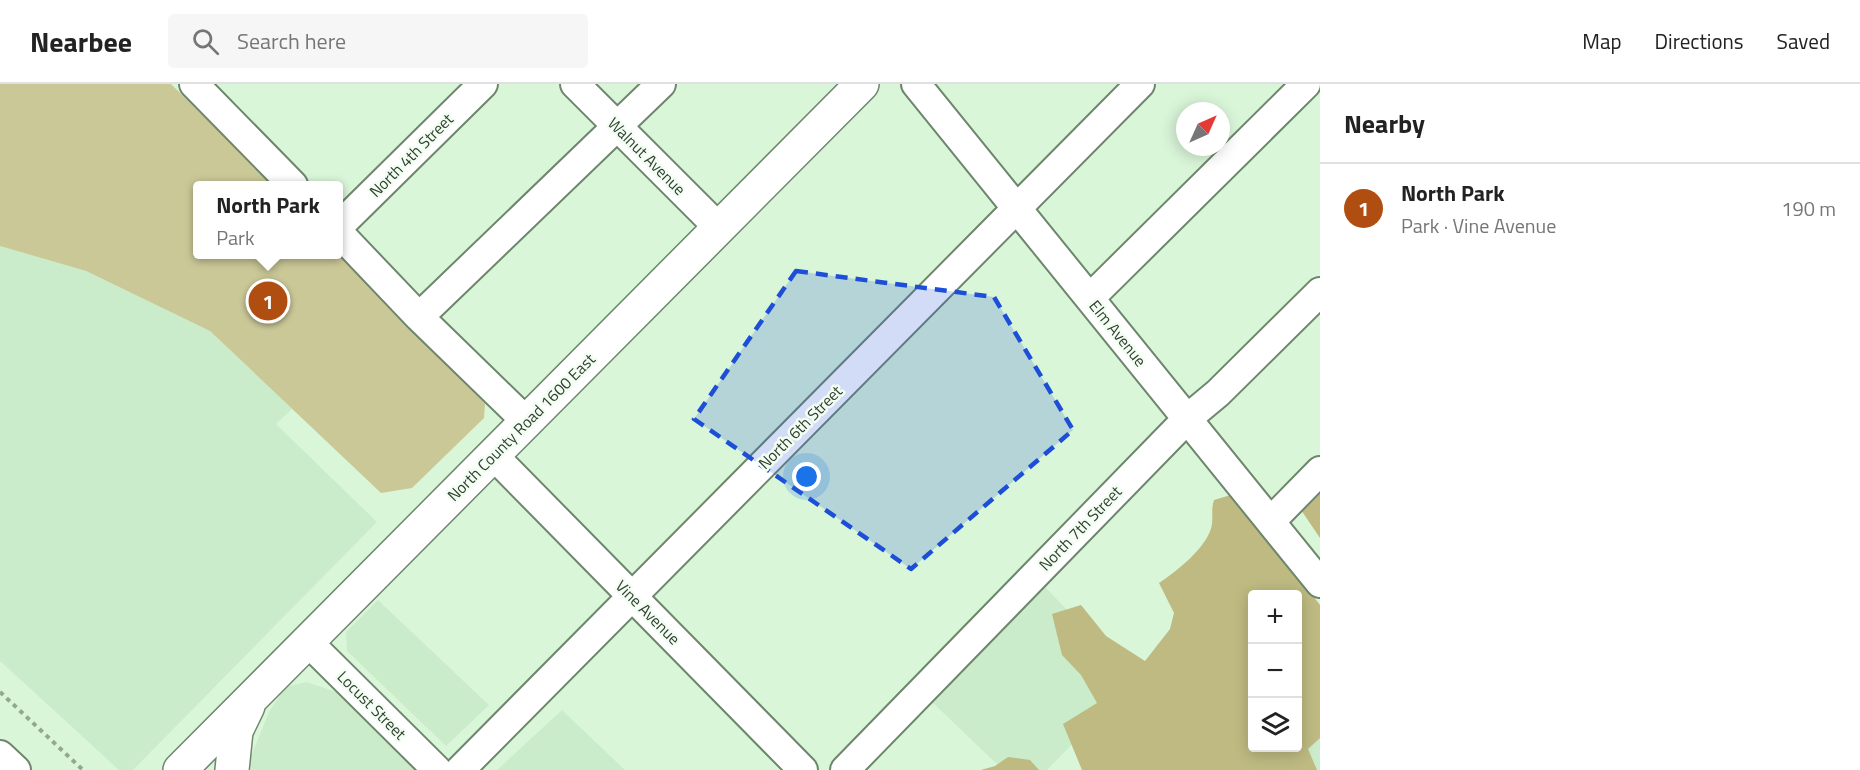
<!DOCTYPE html>
<meta charset="utf-8">
<style>
:root{--surface:#fff;--page:#f6f6f6;--text:#222;--muted:#767676;--line:#e0e0e0;--accent:#b04e11}
body{margin:0;font-family:"Titillium Web",sans-serif;background:var(--page);color:var(--text)}
.controls{position:absolute;right:18px;bottom:18px;display:grid;overflow:hidden;border-radius:6px;box-shadow:0 3px 15px #0003}
.controls button{width:54px;height:54px;display:grid;place-items:center;padding:0;border:0;border-bottom:2px solid var(--line);background:var(--surface);color:var(--text);font:30px sans-serif}
.compass{position:absolute;left:1176px;top:18px;width:54px;height:54px;border-radius:50%;background:var(--surface);box-shadow:0 3px 15px #0003;rotate:45deg}
.you{position:absolute;left:807px;top:393px;width:21px;height:21px;margin:-15px;border:4px solid #fff;border-radius:50%;background:#1a73e8;box-shadow:0 0 0 9px #1a73e833}
.badge{display:grid;place-items:center;width:39px;height:39px;border-radius:50%;background:var(--accent);color:#fff;font-size:20px;font-weight:700}
.pin{position:absolute;translate:-50% -50%;border:3px solid #fff;box-shadow:0 2px 6px #0006}
.popup{position:absolute;left:193px;top:97px;width:150px;height:78px;box-sizing:border-box;display:grid;place-content:center;border-radius:6px;background:var(--surface);filter:drop-shadow(0 2px 4px #0005);font-size:20px;white-space:nowrap;color:var(--muted)}
.popup b{font-size:22px;color:var(--text)}
.popup::after{content:'';position:absolute;left:50%;top:100%;margin-left:-12px;border:12px solid transparent;border-top-color:var(--surface)}
.list{margin:0;padding:0;list-style:none}
h2{display:flex;justify-content:space-between;align-items:center;height:78px;margin:0;padding:0 24px;font-size:26px}
h2 small{font-size:20px;font-weight:400;color:var(--muted)}
.list li{display:grid;grid-template-columns:39px 1fr auto;gap:18px;align-items:center;box-sizing:border-box;height:90px;padding:0 24px;border-top:2px solid var(--line)}
.list b{display:block;font-size:22px;white-space:nowrap}
.list p{margin:0;font-size:20px;white-space:nowrap;color:var(--muted)}
.list em{font-size:20px;font-style:normal;color:var(--muted)}
.icon{flex:none;width:33px;height:33px;fill:none;stroke:currentColor;stroke-width:2;stroke-linecap:round;stroke-linejoin:round}
.map{position:relative;flex:none;width:1320px;height:686px;overflow:hidden}
header{display:flex;align-items:center;gap:36px;box-sizing:border-box;height:84px;padding:0 30px;background:var(--surface);border-bottom:2px solid var(--line)}
header strong{font-size:28px}
nav{display:flex;gap:33px;margin-inline-start:auto;font-size:21px}
.search{width:420px;height:54px;background:var(--page);display:flex;align-items:center;gap:15px;box-sizing:border-box;padding:0 21px;border-radius:6px;color:var(--muted);font-size:22px}
main{display:flex}
aside{flex:1;background:var(--surface)}
.map>svg:first-child{display:block}
.built{fill:#cbecca}
.green{fill:#cbc898}
.forest{fill:#beba82;fill-rule:evenodd}
.lines{fill:none;stroke-linecap:round;stroke-linejoin:round}
.minor-casing{stroke:#6d866c;stroke-width:32}
.major-casing{stroke:#6d866c;stroke-width:36}
.path{stroke:#93a892;stroke-width:4;stroke-dasharray:4.5 4.5;stroke-linecap:butt}
.minor{stroke:#fff;stroke-width:28}
.major{stroke:#fff;stroke-width:33}
.marked{fill:#1d4ed8;fill-opacity:0.2;stroke:#1d4ed8;stroke-width:4.5;stroke-dasharray:12 8;stroke-linejoin:round}
.labels{text-anchor:middle;dominant-baseline:central;stroke-width:5;stroke-linejoin:round;paint-order:stroke}
.street-label{font-size:16px;fill:#333e33;stroke:#f2fef2}
</style>
<header>
<strong>Nearbee</strong>
<div class="search"><svg class="icon" aria-label="search" viewBox="0 0 24 24"><circle cx="10" cy="10" r="6"/><path d="M15 15l6 6"/></svg>Search here</div>
<nav><a>Map</a><a>Directions</a><a>Saved</a></nav>
</header>
<main>
<div class="map">
<svg width="1320" height="686" viewBox="0 0 1320 686">
<rect width="100%" height="100%" fill="#daf6d9"/>
<path class="built" d="M0,162L86,187L210,247L292,325L276,340L377,438L133,686H119L0,577Z
M1045,503L1135,596L1047,686H1003L932,618Z
M378,516L489,621L446,662L347,567L346,548Z
M307,598L342,610L420,686H252L249,677L269,628L285,603Z
M1320,624V686H1293L1298,664Z
M562,626L625,686H497Z"/>
<path class="green" d="M0,0H171L273,101H198V170H338L339,168L451,281L485,320L484,334L412,404L381,409L210,247L86,187L0,162Z"/>
<path class="forest" d="M1320,380V454L1299,423Z
M1234,410L1320,521V654L1308,665L1317,686H1082L1063,640L1097,619L1081,591L1062,571L1052,530L1081,521L1106,552L1145,577L1170,545L1174,529L1159,499C1176,488 1209,462 1212,440C1213,431 1211,425 1214,416ZM1252,511H1298V664H1252Z
M1008,673L1030,676L1039,686H981L995,682Z"/>
<g class="lines">
<g class="minor-casing">
<path id="minor" d="M194,0L293,101
M575,0L719,144
M916,0L1320,499
M338,143L483,0
M338,148L419,233L527,338
M1090,214L1306,0
M419,233L661,0
M493,371L803,686
M1271,437L1320,387
M307,557L437,686
M0,671L16,686
M460,686L1140,0
M845,686L1188,334L1218,309L1320,208"/>
</g>
<g class="major-casing">
<path id="major" d="M180,686L862,0
M232,686L236,647L248,622"/>
</g>
<path class="path" d="M0,608L83,686"/>
<use href="#minor" class="minor"/>
<use href="#major" class="major"/>
</g>
<path class="marked" d="M796,187L994,213L1073,346L911,485L694,335Z"/>
<g class="labels">
<g class="street-label">
<text transform="translate(411 71) rotate(-45)">North 4th Street</text>
<text transform="translate(647 72) rotate(45)">Walnut Avenue</text>
<text transform="translate(1118 249) rotate(51)">Elm Avenue</text>
<text transform="translate(521 343) rotate(-45)">North County Road 1600 East</text>
<text transform="translate(800 343) rotate(-45)">North 6th Street</text>
<text transform="translate(1080 444) rotate(-46)">North 7th Street</text>
<text transform="translate(648 528) rotate(45)">Vine Avenue</text>
<text transform="translate(372 621) rotate(45)">Locust Street</text>
</g>
</g>
</svg>
<div class="controls">
<button>+</button>
<button>−</button>
<button><svg class="icon" aria-label="layers" viewBox="0 0 24 24"><path d="M12 4l9 5-9 5-9-5zM3 14l9 5 9-5"/></svg></button>
</div>
<svg class="compass" viewBox="-18 -18 36 36"><path d="M0-13l5 13h-10z" fill="#e53935"/><path d="M0 13l5-13h-10z" fill="#767676"/></svg>
<div class="you"></div>
<div class="pin badge" style="left:268px;top:217px">1</div>
<div class="popup"><b>North Park</b>Park</div>
</div>
<aside>
<h2>Nearby<small></small></h2>
<ul class="list">
<li><span class="badge">1</span><div><b>North Park</b><p>Park · Vine Avenue</p></div><em>190 m</em></li>
</ul>
</aside>
</main>
